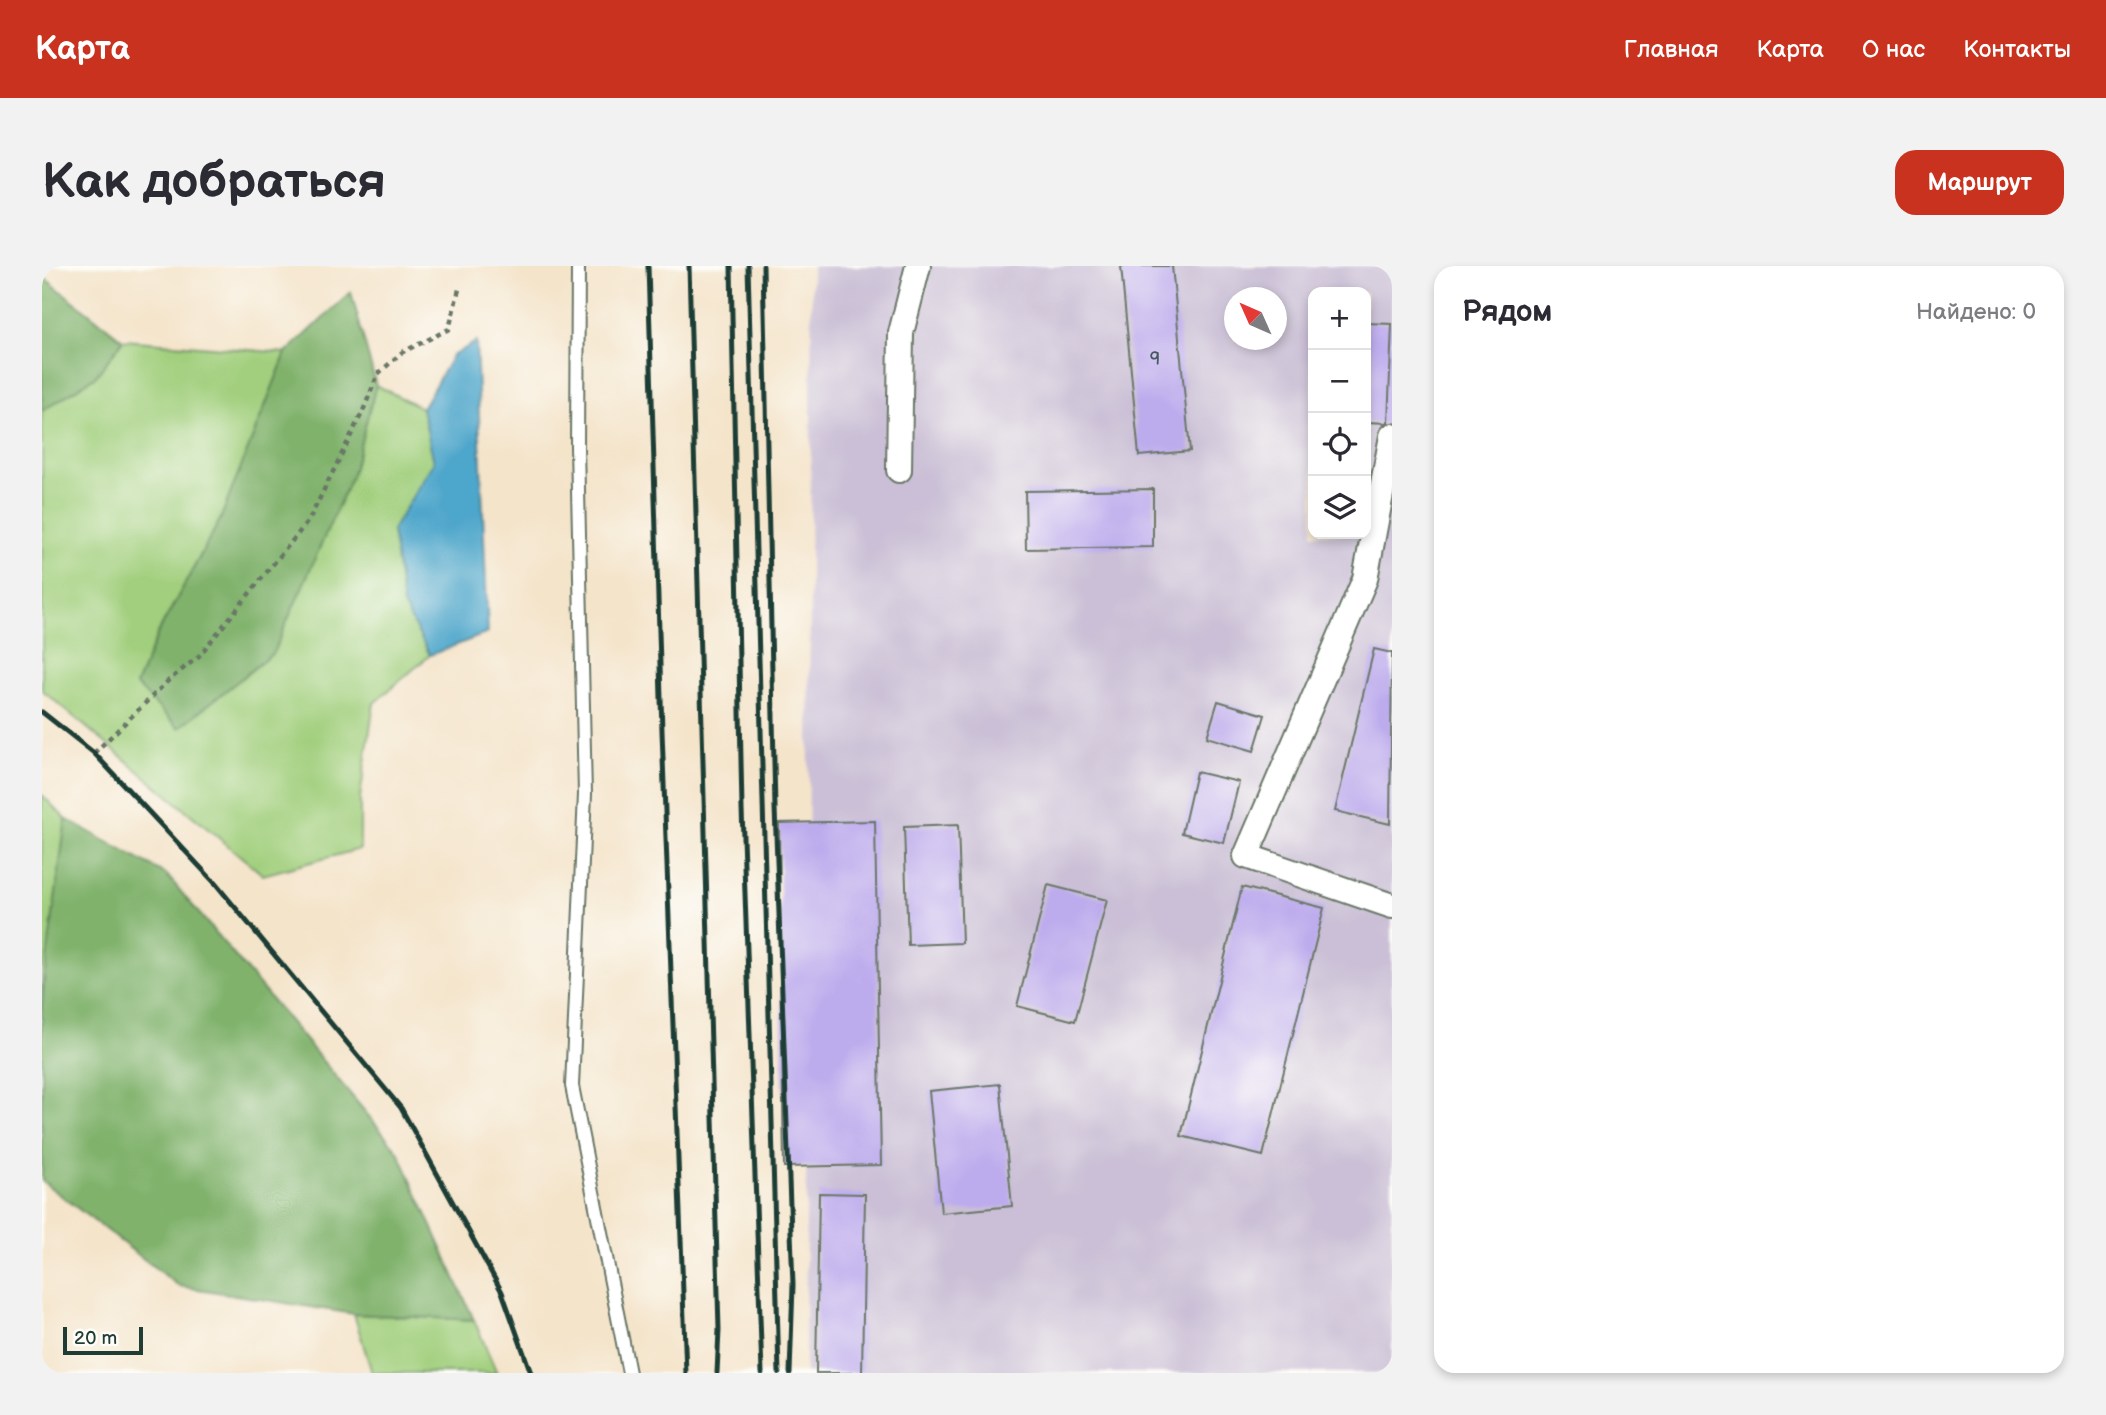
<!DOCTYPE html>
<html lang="ru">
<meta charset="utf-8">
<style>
:root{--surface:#fff;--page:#f2f2f3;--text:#2b2b33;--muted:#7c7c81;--line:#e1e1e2;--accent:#c8321e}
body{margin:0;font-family:"Balsamiq Sans",sans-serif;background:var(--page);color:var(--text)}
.controls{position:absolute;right:21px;top:21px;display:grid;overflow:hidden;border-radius:14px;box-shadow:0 4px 10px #0003}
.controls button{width:63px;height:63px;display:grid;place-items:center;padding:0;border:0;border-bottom:2px solid var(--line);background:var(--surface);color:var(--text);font:35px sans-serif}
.compass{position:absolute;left:1182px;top:21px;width:63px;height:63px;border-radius:50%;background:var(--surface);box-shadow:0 4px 10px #0003;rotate:315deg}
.scale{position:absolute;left:21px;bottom:18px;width:80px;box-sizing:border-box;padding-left:7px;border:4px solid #1f3d34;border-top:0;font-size:19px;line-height:24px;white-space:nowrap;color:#1f3d34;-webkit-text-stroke:5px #fdfcf7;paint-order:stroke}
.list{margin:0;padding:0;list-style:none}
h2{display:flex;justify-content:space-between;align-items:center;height:91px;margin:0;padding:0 28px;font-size:30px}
h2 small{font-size:23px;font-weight:400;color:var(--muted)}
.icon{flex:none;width:38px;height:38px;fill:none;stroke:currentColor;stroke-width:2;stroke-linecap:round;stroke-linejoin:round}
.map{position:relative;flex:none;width:1350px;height:1107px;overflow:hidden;border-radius:21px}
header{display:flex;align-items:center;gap:42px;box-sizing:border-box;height:98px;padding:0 35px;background:var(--accent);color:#fff}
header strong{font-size:33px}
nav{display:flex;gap:38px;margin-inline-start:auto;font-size:24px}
.intro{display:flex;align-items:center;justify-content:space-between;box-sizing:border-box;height:168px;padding:0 42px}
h1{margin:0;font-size:49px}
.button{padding:18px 32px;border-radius:21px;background:var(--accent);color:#fff;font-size:24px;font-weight:700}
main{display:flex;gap:42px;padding:0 42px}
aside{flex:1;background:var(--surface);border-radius:21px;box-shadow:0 4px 10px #0003}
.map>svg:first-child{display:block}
.industrial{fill:#cabfd6;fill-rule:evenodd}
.green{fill:#a1cf7d;stroke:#608658;stroke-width:2}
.forest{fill:#80b26c;stroke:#507850;stroke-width:2}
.water{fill:#4ea6cb;stroke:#367280;stroke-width:2}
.building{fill:#bdaced}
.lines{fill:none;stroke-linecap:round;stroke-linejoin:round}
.service-casing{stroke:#6a7768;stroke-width:16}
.minor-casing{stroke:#6a7768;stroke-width:28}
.path{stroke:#6a7768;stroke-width:4.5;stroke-dasharray:5 5;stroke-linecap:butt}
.service{stroke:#fff;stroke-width:12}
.minor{stroke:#fff;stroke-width:24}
.rail{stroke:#1f3d34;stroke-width:5}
.labels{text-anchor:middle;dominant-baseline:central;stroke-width:5;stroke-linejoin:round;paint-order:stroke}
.number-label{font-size:18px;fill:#465962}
</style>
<header>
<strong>Карта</strong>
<nav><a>Главная</a><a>Карта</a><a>О нас</a><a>Контакты</a></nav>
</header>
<div class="intro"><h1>Как добраться</h1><a class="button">Маршрут</a></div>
<main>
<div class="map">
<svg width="1350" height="1107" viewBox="0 0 1350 1107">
<rect width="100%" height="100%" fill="#fdfcf7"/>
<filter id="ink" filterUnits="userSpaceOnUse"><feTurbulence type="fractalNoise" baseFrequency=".0143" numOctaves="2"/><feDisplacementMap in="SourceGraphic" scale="14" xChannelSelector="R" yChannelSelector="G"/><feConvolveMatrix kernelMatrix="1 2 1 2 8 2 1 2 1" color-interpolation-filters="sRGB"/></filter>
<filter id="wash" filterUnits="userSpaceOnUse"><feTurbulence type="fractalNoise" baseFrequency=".00686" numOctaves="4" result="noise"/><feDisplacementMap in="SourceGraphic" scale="28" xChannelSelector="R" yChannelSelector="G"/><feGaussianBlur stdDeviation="1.57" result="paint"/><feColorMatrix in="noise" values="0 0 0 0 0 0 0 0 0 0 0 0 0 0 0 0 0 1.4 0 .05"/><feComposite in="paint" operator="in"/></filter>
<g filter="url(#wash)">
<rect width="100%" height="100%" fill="#f4e4ca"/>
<path class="industrial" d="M770,0H1350V1107H763ZM1271,26H1324V268H1271ZM1192,32H1234V74H1192Z"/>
<path class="green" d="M81,74L244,87L178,254L116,367L94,419L310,209L334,119L380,142L392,196L350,265L361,339L388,389L332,437L318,531V583L221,609L0,424V145L54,110Z
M0,529L24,553L3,708L0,745Z
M312,1048L432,1054L455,1107H330Z"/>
<path class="forest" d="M0,10L81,74L54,110L0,145Z
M309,26L334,119L310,209L231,387L137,462L94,419L116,367L178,254L244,87Z
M24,553L125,609L356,885L432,1054L312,1048L137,1020L0,915V745L3,708Z"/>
<path class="water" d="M434,76L446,367L388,389L361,339L350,264L392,196L380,142L410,90Z"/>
<g id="blocks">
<path class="building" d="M1079,0H1130L1148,185L1097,190Z
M1324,57L1350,58L1346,157L1324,156Z
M1111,223V281L984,283L983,225Z
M1332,383L1350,387L1348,558L1293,545Z
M1176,435L1223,449L1212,485L1165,471Z
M1154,506L1197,516L1182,577L1140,567Z
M833,555L839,899L742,901L737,557Z
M916,559L920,677L866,679L862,561Z
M1006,619L1065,634L1033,755L975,740Z
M1200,621L1282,642L1221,890L1139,870Z
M958,818L970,940L899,947L887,825Z
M777,927L823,928L820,1107H774Z"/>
</g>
</g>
<g filter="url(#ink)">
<use href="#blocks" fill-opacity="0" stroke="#6a7768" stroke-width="2"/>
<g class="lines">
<g class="service-casing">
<path id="service" d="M536,0L535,181L543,528L530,820L587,1107"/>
</g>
<g class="minor-casing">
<path id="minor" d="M1350,170L1323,313L1204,590L1350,640
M857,204L859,67L876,0"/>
</g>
<path class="path" d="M52,487L127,414L156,391L267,254L321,145L336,108L359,87L407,63L417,23"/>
<use href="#service" class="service"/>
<use href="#minor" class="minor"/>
<path class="rail" d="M606,0L620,465L644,1107
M647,0L677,1064L675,1107
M689,0L700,543L720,1107
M706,0L737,1107
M721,0L733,542L751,1019L748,1107
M0,446L52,487L173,617L359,842L460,1026L489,1107"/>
</g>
</g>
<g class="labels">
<g class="number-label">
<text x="1113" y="93">9</text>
</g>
</g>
</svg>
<div class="controls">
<button>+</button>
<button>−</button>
<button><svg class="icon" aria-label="locate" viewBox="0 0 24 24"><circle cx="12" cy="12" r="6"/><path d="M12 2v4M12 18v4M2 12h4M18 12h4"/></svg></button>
<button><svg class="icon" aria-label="layers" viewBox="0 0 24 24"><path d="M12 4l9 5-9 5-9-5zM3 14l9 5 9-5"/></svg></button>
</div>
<svg class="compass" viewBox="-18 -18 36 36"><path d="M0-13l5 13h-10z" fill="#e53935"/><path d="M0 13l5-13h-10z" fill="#7c7c81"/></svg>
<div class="scale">20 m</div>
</div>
<aside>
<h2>Рядом<small>Найдено: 0</small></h2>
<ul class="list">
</ul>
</aside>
</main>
